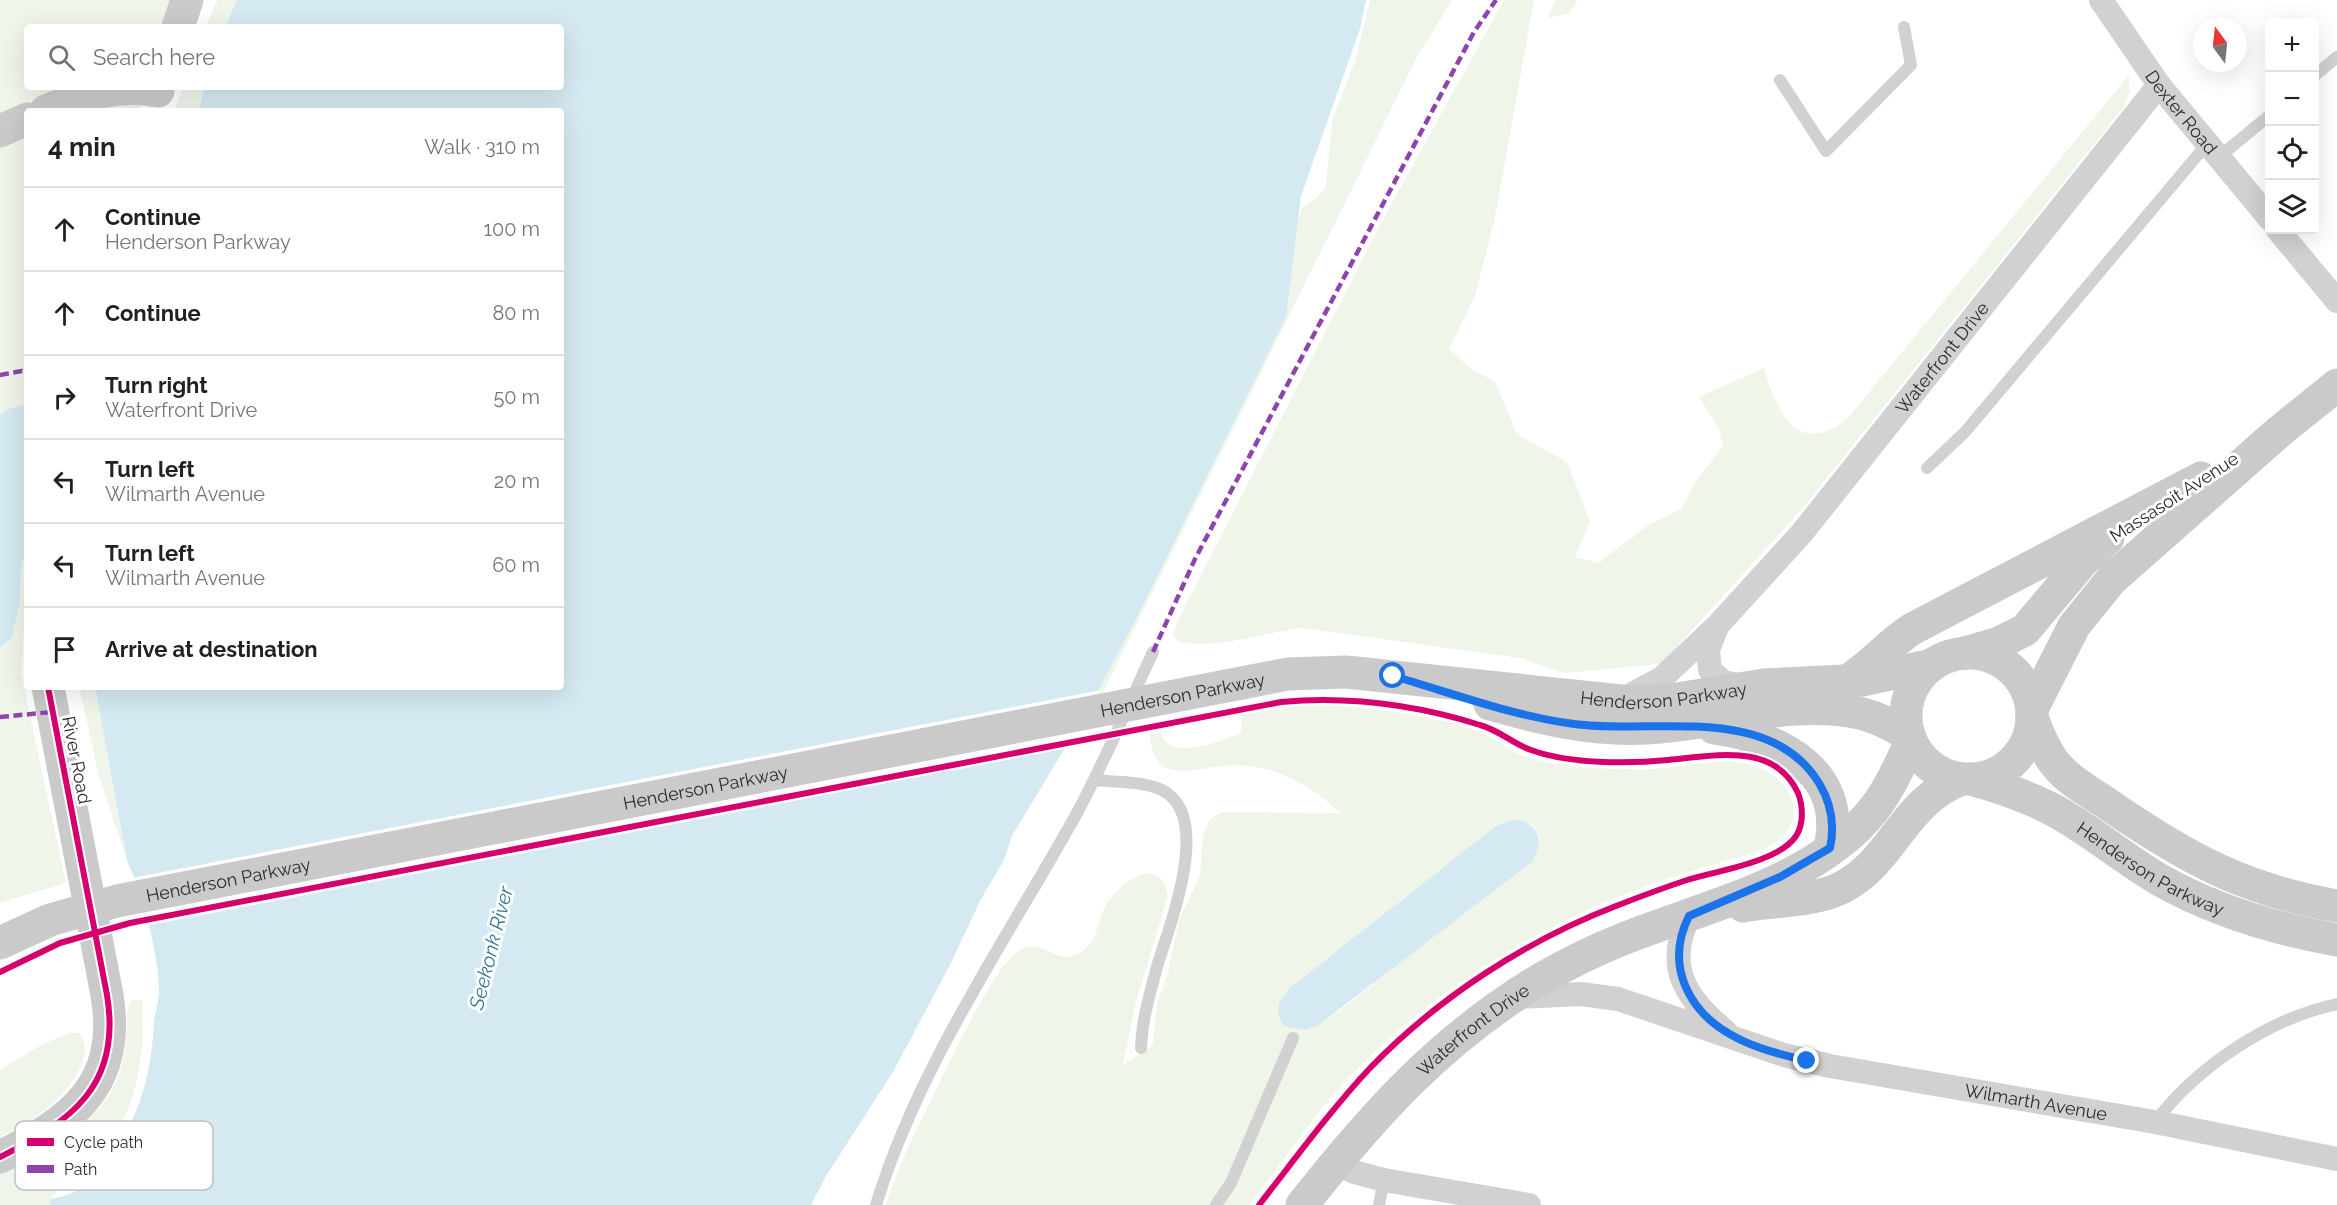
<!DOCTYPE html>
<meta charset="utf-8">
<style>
:root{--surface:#fff;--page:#f6f6f6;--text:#202124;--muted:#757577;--line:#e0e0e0}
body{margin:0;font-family:Raleway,sans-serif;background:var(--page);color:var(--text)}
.controls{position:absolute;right:18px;top:18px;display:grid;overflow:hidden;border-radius:6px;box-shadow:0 6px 24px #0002}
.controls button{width:54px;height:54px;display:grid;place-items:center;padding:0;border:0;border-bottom:2px solid var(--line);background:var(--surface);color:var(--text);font:30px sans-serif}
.compass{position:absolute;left:2193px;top:18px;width:54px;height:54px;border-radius:50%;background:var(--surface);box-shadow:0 6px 24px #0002;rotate:345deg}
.stop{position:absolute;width:18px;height:18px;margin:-14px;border:4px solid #1a73e8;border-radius:50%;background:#fff}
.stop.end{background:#1a73e8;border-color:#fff;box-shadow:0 2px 6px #0008}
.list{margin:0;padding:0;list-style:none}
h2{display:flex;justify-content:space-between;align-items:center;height:78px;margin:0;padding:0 24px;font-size:26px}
h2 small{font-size:20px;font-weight:400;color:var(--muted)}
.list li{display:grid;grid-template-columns:39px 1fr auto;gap:18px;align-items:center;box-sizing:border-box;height:84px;padding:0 24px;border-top:2px solid var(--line)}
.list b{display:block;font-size:22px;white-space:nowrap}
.list p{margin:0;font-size:20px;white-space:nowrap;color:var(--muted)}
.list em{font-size:20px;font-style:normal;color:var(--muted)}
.icon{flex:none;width:33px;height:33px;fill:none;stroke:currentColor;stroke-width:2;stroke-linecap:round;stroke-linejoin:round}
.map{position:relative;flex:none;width:2337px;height:1205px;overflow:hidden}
.search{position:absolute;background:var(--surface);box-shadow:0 6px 24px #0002;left:24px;top:24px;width:540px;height:66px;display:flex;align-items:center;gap:15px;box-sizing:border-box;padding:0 21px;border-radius:6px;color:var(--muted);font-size:22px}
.panel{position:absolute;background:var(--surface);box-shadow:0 6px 24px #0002;left:24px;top:108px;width:540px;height:582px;border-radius:6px}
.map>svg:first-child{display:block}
.green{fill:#f0f5ea;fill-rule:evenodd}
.water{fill:#d5e9f2}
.pier{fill:#fff}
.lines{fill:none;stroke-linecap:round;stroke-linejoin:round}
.lane{stroke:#d1d1d1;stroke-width:12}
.street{stroke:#d1d1d1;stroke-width:24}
.secondary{stroke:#cacaca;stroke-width:33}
.quiet{stroke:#8e44ad;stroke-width:4.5;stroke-dasharray:9 4.5;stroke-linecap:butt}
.cycleway-casing{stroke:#fff;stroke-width:10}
.cycleway{stroke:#d6006c;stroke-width:6}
.route{stroke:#1a73e8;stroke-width:8}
.labels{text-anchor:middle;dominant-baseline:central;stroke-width:6;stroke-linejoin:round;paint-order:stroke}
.street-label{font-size:18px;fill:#2c2c2c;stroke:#fff}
.water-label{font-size:20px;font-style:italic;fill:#357794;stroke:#fff}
.key{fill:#fff;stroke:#c0c0c0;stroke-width:1.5}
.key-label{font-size:16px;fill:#2c2c2c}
</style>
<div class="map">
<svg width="2337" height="1205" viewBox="0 0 2337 1205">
<rect width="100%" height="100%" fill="#fff"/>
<path class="green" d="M0,0H172L164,27H27V87H146L139,111H27V592L21,673L66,883L0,903Z
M217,0H237L225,27H206Z
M1370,0H1452L1417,57L1102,694L1078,696L1297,220L1303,207L1318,197L1326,186L1332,121L1355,61Z
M1504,0H1534L1495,218L1475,296L1449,349L1470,368L1495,382L1517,434L1567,462L1590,521L1575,557L1598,563L1650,524L1681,509L1698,478L1723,447L1719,428L1699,397L1764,368C1777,413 1798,459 1848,418L2129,75V94L2123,108L1802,509L1661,664L1564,673L1520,658L1302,628C1260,633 1222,649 1179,642L1173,636L1178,620L1383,219Z
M1555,0H1578L1569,13L1548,18Z
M183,87H205L198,111H174Z
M79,687H95L127,861L99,777Z
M1336,705C1379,709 1447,717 1487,735C1495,738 1502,745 1510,750C1522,757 1539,761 1553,763C1586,768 1619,770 1652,769C1697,767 1751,745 1785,787C1792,795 1795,805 1793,816C1790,835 1778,843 1761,850C1727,862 1691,870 1657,882C1547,921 1442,983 1359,1067C1318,1108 1285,1159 1249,1205H886C901,1156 925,1113 947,1067C961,1039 994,969 1018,951C1044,932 1057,976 1088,946C1097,937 1098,924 1102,913C1109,895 1137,865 1158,876C1165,881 1166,888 1168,896L1136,1002L1123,1065L1153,1045L1157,1003L1167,976L1179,920L1200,876L1203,835L1210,819L1222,812L1341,813C1302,779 1268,760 1214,767C1196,770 1182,774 1163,767L1153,754L1149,734L1161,732C1167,762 1221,742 1240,733L1242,728L1241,715L1294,706ZM1529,822L1536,829L1539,838C1484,887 1431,939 1373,984C1352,1001 1330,1020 1305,1030L1277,1008L1291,987L1382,918L1405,896Z
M132,1000H142C146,1059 136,1120 93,1163C79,1178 65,1181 51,1198L73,1194L72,1205H0V1173C45,1150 100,1126 119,1075C127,1053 126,1029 128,1006Z
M70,1033H79C88,1043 86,1056 80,1068C63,1102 34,1121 0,1137V1070L43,1044Z"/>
<path class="water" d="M237,0H1366L1360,29L1301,196L1286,317L1133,625L1086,713L1012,836L1004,860L980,901L950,965L893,1072L826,1176L811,1205H50L51,1199C77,1195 77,1188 95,1171C138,1130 151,1078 154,1022C155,1011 159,1000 159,990C159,956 142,892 127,861L95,687H561V111H198L205,87H561V27H225Z
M27,404V544L21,567L20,602L12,638L0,648V415L5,410Z
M1517,819C1541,825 1543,843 1532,862L1317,1026L1305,1030L1284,1026C1273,1009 1279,1001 1291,987L1496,826Z"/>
<path class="pier" d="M1101,690L1068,748L145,926L137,888L132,878Z"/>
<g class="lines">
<path class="lane" d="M2314,76L2337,57
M1780,80L1826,151L1911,65L1904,27
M2219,157L2270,115
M1927,468L1965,432L2207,144
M1094,780C1114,782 1143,781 1162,790C1214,816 1169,926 1157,967C1150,993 1142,1020 1141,1048
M2155,1122C2198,1066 2268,1019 2337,1004
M876,1205C919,1064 1006,941 1077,813C1105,761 1128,706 1153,652
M1216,1205L1231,1183L1293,1038
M1379,1205L1384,1180"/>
<g class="street">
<path id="s1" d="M2101,0L2159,85L2270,219"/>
<path d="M2278,230L2337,301"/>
<path d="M1717,627L1708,650L1710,670L1723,682L1744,686"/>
<path id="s2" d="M1625,698L1662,678L1718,625L1801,534L2159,85"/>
<path d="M1689,917C1664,966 1686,999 1725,1031"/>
<path id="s3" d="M1516,997L1581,994L1618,999L1784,1055L1830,1066L2155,1122L2337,1159"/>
<path d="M1335,1163L1354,1172L1384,1180L1529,1205"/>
</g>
<g class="secondary">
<path d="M178,27L187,0"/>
<path d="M46,111C84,95 116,83 158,91"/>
<path d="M0,131L27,119"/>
<path d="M1965,653L1999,643L2025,630L2082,562L2108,538"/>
<circle cx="1969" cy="716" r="63"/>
<path d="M1847,681C1871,666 1889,644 1912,629L2201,478"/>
<path d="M1490,704C1542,719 1593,731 1647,728C1713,725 1794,698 1859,713C1877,717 1893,726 1909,735"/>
<path d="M2032,709L2074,626L2112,579L2280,431L2337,385"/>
<path d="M2032,717C2038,734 2045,752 2057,766C2071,783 2094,794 2112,807C2188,859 2245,890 2337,906"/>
<path d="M1714,728C1778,737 1848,771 1830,848"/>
<path id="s4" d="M1971,779C2000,787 2030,797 2057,812C2093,832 2124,859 2160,880C2215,911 2275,929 2337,940"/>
<path d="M1743,906C1775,900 1814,902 1843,887C1894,860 1904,800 1962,779"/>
<path id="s5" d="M0,943L50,920L117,901L1288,674L1346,672L1631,702L1677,699L1764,685L1863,680L1932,665"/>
<path d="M0,1157C72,1121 122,1085 107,995L48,687"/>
<path id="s6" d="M1302,1205C1374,1114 1440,1040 1541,979C1567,964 1595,950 1623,939C1705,906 1817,882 1874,809C1890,788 1900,765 1911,741"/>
</g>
<path class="quiet" d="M0,375L22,371L27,373
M1153,652L1195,559L1474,32L1496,0
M0,717L52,712"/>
<g class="cycleway-casing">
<path id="cycleway" d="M0,972L60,943L130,923L1281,702C1348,696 1416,705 1480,725C1499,730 1513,744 1531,750C1569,764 1628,764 1668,760C1713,756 1774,741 1798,793C1803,806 1804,824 1796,836C1779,862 1716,871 1687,880C1663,888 1639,897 1616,906C1525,941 1438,998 1370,1068C1330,1111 1295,1159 1259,1205
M0,1157C72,1121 122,1085 107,995L48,687"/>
</g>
<use href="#cycleway" class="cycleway"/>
</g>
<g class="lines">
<path class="route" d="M1393,676C1452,693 1513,716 1574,724C1652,735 1769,702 1819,783C1831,803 1835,825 1830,848L1780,877L1689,916C1664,966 1689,1014 1737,1038C1758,1049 1783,1055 1807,1061"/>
</g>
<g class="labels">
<g class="street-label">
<text stroke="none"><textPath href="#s1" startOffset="138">Dexter Road</textPath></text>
<text stroke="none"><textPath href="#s2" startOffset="468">Waterfront Drive</textPath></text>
<text transform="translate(2174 497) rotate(-33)">Massasoit Avenue</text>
<text stroke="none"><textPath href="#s5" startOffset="1695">Henderson Parkway</textPath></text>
<text stroke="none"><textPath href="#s5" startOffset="1210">Henderson Parkway</textPath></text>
<text transform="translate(77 760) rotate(79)">River Road</text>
<text stroke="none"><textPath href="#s5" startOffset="724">Henderson Parkway</textPath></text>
<text stroke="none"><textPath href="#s4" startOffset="202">Henderson Parkway</textPath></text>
<text stroke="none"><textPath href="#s5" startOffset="238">Henderson Parkway</textPath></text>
<text stroke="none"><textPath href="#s6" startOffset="246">Waterfront Drive</textPath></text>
<text stroke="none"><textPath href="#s3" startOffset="534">Wilmarth Avenue</textPath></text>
</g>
<g class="water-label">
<text transform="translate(491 948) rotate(-76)">Seekonk River</text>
</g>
</g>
<rect x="15" y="1121" width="198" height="69" rx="9" class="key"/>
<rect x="27" y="1138" width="27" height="8" fill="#d6006c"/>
<rect x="27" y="1165" width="27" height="8" fill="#8e44ad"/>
<g class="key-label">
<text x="64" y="1148">Cycle path</text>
<text x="64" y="1175">Path</text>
</g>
</svg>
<div class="controls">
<button>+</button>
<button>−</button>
<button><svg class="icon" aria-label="locate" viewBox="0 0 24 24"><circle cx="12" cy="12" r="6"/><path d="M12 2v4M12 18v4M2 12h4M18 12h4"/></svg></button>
<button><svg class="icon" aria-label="layers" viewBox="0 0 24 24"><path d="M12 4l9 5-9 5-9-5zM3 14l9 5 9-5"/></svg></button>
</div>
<svg class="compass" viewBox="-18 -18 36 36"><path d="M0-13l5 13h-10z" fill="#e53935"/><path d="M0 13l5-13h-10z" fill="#757577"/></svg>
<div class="stop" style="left:1393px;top:676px"></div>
<div class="stop end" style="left:1807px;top:1061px"></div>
<div class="search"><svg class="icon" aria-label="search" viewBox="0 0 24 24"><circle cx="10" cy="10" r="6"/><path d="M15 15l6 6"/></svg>Search here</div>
<section class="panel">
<h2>4 min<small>Walk · 310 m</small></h2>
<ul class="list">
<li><svg class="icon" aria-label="ahead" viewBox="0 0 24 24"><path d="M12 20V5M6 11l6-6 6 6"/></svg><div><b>Continue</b><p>Henderson Parkway</p></div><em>100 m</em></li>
<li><svg class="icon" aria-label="ahead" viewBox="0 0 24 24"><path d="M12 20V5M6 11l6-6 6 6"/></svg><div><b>Continue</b></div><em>80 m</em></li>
<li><svg class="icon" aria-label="right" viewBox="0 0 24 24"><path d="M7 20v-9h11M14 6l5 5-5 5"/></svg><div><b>Turn right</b><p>Waterfront Drive</p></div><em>50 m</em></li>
<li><svg class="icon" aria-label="left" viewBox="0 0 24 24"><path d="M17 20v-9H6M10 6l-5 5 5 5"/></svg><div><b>Turn left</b><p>Wilmarth Avenue</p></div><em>20 m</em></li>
<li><svg class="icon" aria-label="left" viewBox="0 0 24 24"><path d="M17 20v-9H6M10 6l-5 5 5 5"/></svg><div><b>Turn left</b><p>Wilmarth Avenue</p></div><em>60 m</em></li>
<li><svg class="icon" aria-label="arrive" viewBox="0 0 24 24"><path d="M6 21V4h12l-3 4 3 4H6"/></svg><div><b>Arrive at destination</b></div></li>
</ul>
</section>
</div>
